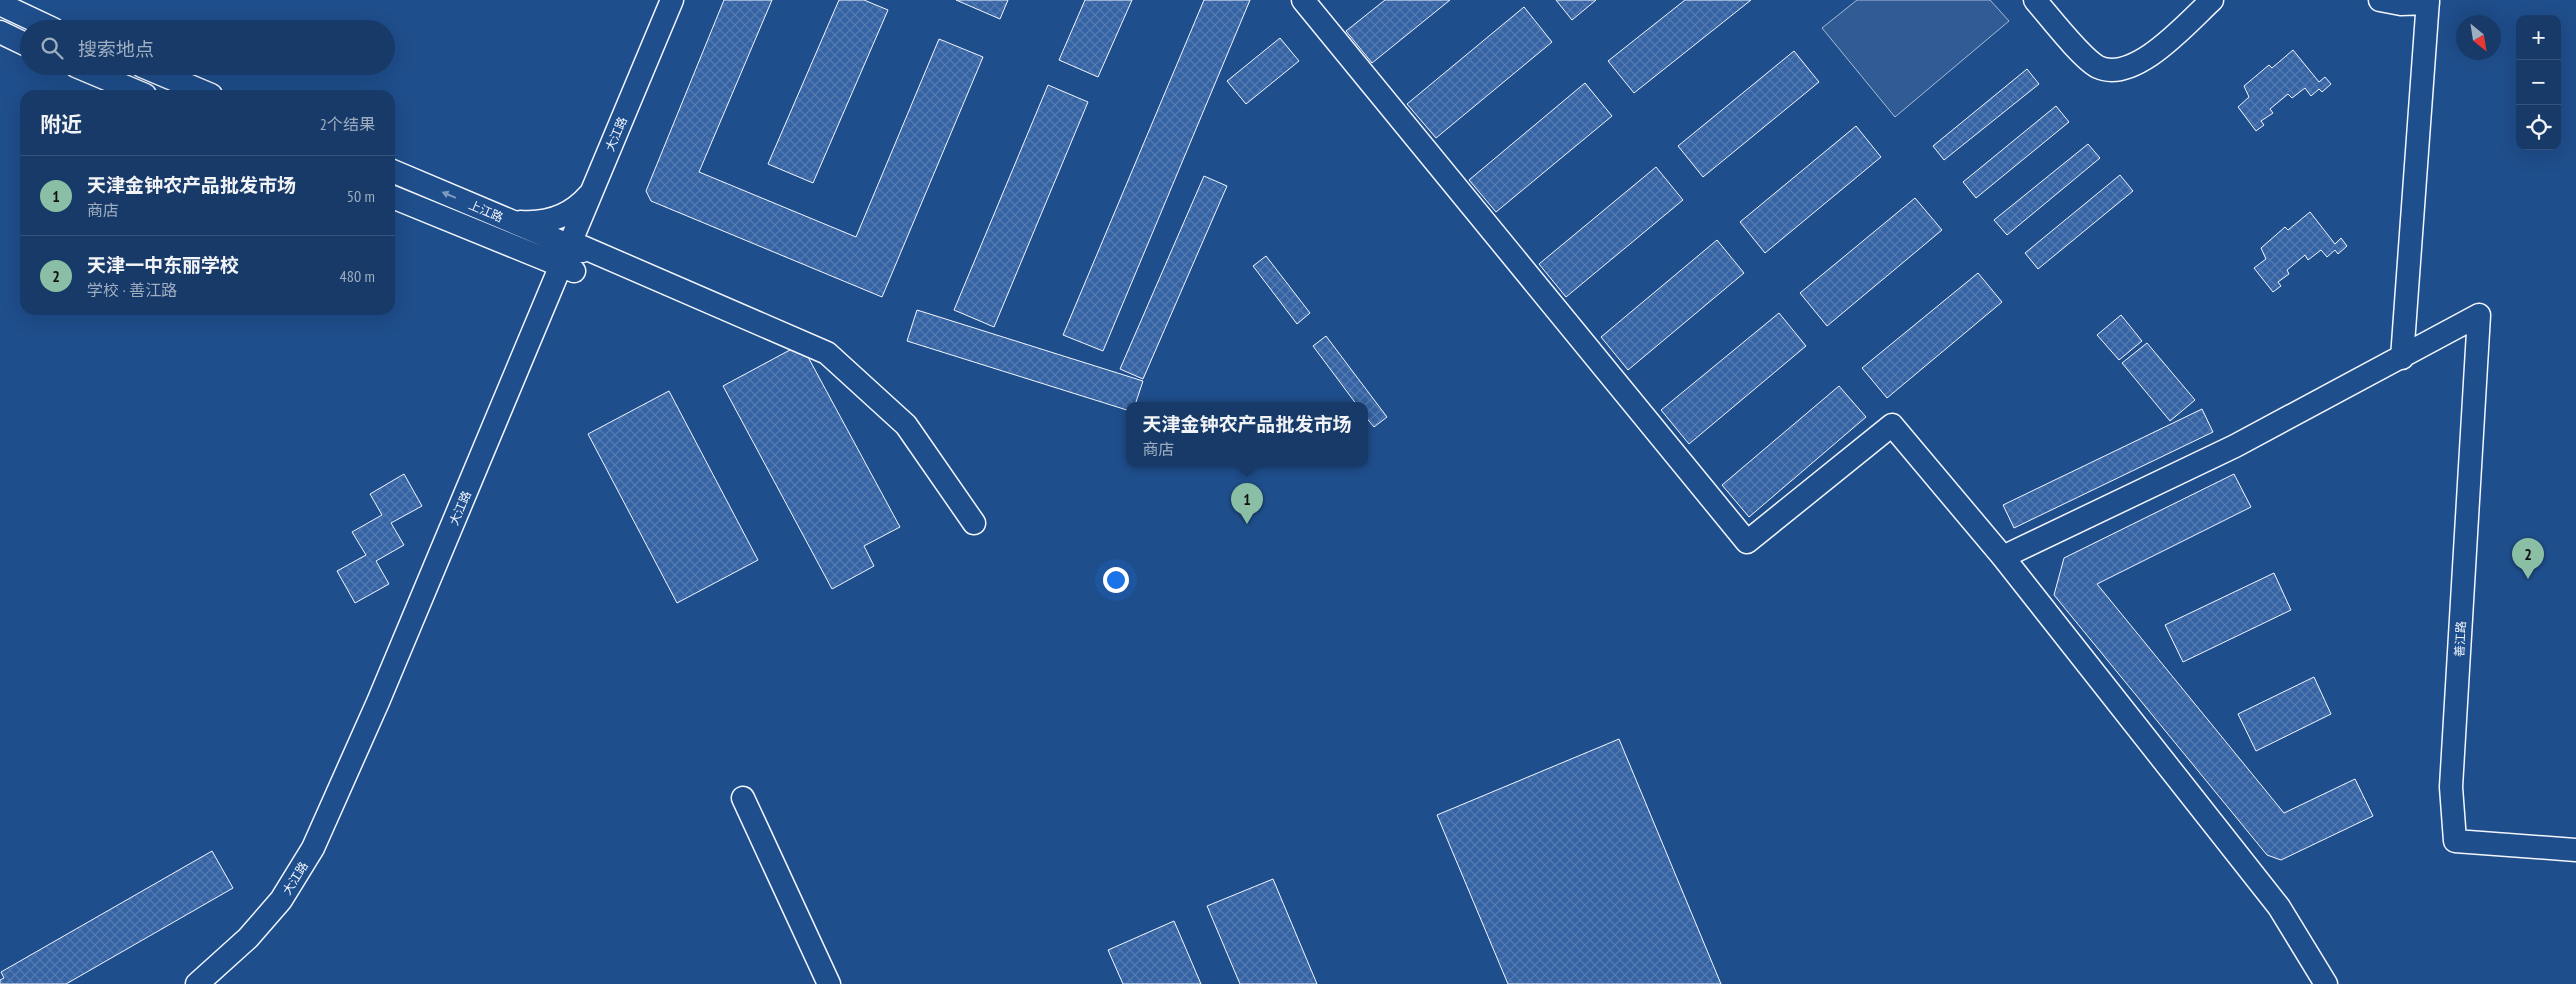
<!DOCTYPE html>
<html lang="zh">
<meta charset="utf-8">
<style>
:root{--surface:#173a69;--page:#20416f;--text:#f1f3f6;--muted:#9eadc0;--line:#36547d;--accent:#8abfa5}
body{margin:0;font-family:"PT Sans Narrow","Noto Sans SC",sans-serif;background:var(--page);color:var(--text)}
.controls{position:absolute;right:15px;top:15px;display:grid;overflow:hidden;border-radius:10px;box-shadow:0 5px 20px #0002}
.controls button{width:45px;height:45px;display:grid;place-items:center;padding:0;border:0;border-bottom:1px solid var(--line);background:var(--surface);color:var(--text);font:25px sans-serif}
.compass{position:absolute;left:2456px;top:15px;width:45px;height:45px;border-radius:50%;background:var(--surface);box-shadow:0 5px 20px #0002;rotate:150deg}
.you{position:absolute;left:1115px;top:579px;width:18px;height:18px;margin:-12px;border:4px solid #fff;border-radius:50%;background:#1a73e8;box-shadow:0 0 0 8px #1a73e833}
.badge{display:grid;place-items:center;width:32px;height:32px;border-radius:50%;background:var(--accent);color:#111;font-size:16px;font-weight:700}
.pin{position:absolute;translate:-50% -41px;filter:drop-shadow(0 1px 2px #0008)}
.pin::after{content:'';position:absolute;top:26px;width:18px;height:15px;background:inherit;clip-path:polygon(0 0,100% 0,50% 100%)}
.popup{position:absolute;left:1126px;top:402px;width:242px;height:65px;box-sizing:border-box;display:grid;place-content:center;border-radius:10px;background:var(--surface);filter:drop-shadow(0 1px 4px #0005);font-size:16px;white-space:nowrap;color:var(--muted)}
.popup b{font-size:19px;color:var(--text)}
.popup::after{content:'';position:absolute;left:50%;top:100%;margin-left:-10px;border:10px solid transparent;border-top-color:var(--surface)}
.list{margin:0;padding:0;list-style:none}
h2{display:flex;justify-content:space-between;align-items:center;height:65px;margin:0;padding:0 20px;font-size:21px}
h2 small{font-size:16px;font-weight:400;color:var(--muted)}
.list li{display:grid;grid-template-columns:32px 1fr auto;gap:15px;align-items:center;box-sizing:border-box;height:80px;padding:0 20px;border-top:1px solid var(--line)}
.list b{display:block;font-size:19px;white-space:nowrap}
.list p{margin:0;font-size:16px;white-space:nowrap;color:var(--muted)}
.list em{font-size:16px;font-style:normal;color:var(--muted)}
.icon{flex:none;width:28px;height:28px;fill:none;stroke:currentColor;stroke-width:2;stroke-linecap:round;stroke-linejoin:round}
.map{position:relative;flex:none;width:2576px;height:984px;overflow:hidden}
.search{position:absolute;background:var(--surface);box-shadow:0 5px 20px #0002;left:20px;top:20px;width:375px;height:55px;display:flex;align-items:center;gap:12px;box-sizing:border-box;padding:0 18px;border-radius:28px;color:var(--muted);font-size:19px}
.panel{position:absolute;background:var(--surface);box-shadow:0 5px 20px #0002;left:20px;top:90px;width:375px;height:225px;border-radius:15px}
.map>svg:first-child{display:block}
.built{fill:#305b95;stroke:#a8bbd7}
.building{fill:url(#building-cross-hatch);stroke:#f2f6ff}
.lines{fill:none;stroke-linecap:round;stroke-linejoin:round}
.minor-casing{stroke:#f2f6ff;stroke-width:25}
.minor{stroke:#1f4e8c;stroke-width:22}
.oneway{fill:#7e9ac0}
.labels{text-anchor:middle;dominant-baseline:central;stroke-width:4;stroke-linejoin:round;paint-order:stroke}
.street-label{font-size:12px;fill:#f2f6ff;stroke:#1f4e8c}
</style>
<div class="map">
<svg width="2576" height="984" viewBox="0 0 2576 984">
<defs>
<pattern id="building-cross-hatch" width="8" height="8" patternUnits="userSpaceOnUse" patternTransform="scale(1.25)"><rect width="8" height="8" fill="#3563a3"/><path d="M0 0l8 8M0 8l8-8" fill="none" stroke="#537ab1"/></pattern>
</defs>
<rect width="100%" height="100%" fill="#1f4e8c"/>
<path class="built" d="M1857,0H1990L2009,21L1895,117L1822,28Z"/>
<path class="building" d="M724,0H772L699,172L856,237L939,39L983,57L882,297L651,201L646,191Z
M839,0H864L888,10L813,183L768,164Z
M956,0H1008L1000,19Z
M1085,0H1132L1098,77L1059,60Z
M1204,0H1250L1103,351L1063,335Z
M1385,0H1450L1372,63L1346,31Z
M1556,0H1596L1572,20Z
M1685,0H1751L1634,93L1608,61Z
M1524,7L1552,42L1436,138L1407,104Z
M1280,38L1299,61L1246,104L1227,81Z
M2293,50L2319,82L2325,77L2331,84L2322,92L2319,89L2311,96L2305,88L2292,98L2288,94L2270,109L2273,113L2261,121L2264,125L2256,131L2238,107L2249,97L2244,86L2269,65L2272,68Z
M1794,51L1819,82L1703,177L1678,146Z
M2027,69L2039,84L1944,160L1933,146Z
M1585,83L1612,116L1496,212L1469,180Z
M1048,85L1088,102L994,327L954,310Z
M2056,106L2069,122L1976,198L1963,182Z
M1856,126L1881,157L1765,253L1740,222Z
M2088,144L2100,158L2007,235L1994,220Z
M1656,167L1683,200L1566,297L1539,264Z
M2120,175L2133,191L2038,269L2025,253Z
M1204,176L1227,186L1143,379L1120,369Z
M1915,198L1942,230L1827,326L1800,293Z
M2310,212L2335,244L2341,238L2347,246L2338,254L2335,250L2327,257L2321,250L2308,260L2305,255L2287,270L2289,274L2278,282L2281,286L2273,292L2254,268L2266,259L2261,248L2285,227L2288,230Z
M1717,240L1744,273L1628,370L1601,337Z
M1266,256L1310,313L1297,324L1253,266Z
M1978,273L2002,302L1887,398L1862,368Z
M917,310L1143,381L1135,405H1130V411L907,341Z
M1779,313L1806,346L1689,444L1661,410Z
M2121,315L2142,341L2119,360L2097,335Z
M1326,336L1387,417L1374,427L1364,415V405H1357L1313,346Z
M2147,343L2195,400L2170,421L2122,363Z
M801,344L900,527L864,546L874,566L832,589L723,386Z
M1839,386L1866,417L1749,517L1722,485Z
M669,391L758,560L677,603L588,434Z
M2202,409L2213,432L2014,528L2003,505Z
M404,474L422,506L391,523L404,545L376,561L389,584L355,603L337,571L366,555L352,532L382,515L370,494Z
M2234,474L2251,507L2097,584L2284,813L2355,779L2373,816L2281,860L2267,855L2054,595L2064,558Z
M2274,573L2291,610L2183,662L2165,625Z
M2314,677L2331,714L2256,751L2238,714Z
M1619,739L1721,984H1508L1437,815Z
M212,851L233,888L66,984H0V980L4,978L1,972Z
M1273,879L1317,984H1240L1207,906Z
M1174,921L1201,984H1123L1108,950Z"/>
<g class="lines">
<g class="minor-casing">
<path id="minor" d="M1303,0L1747,542L1892,425L2003,557L2279,907L2326,984
M2035,0C2049,16 2081,58 2098,67C2135,84 2188,22 2212,0
M2380,0L2401,4L2428,3
M0,4L53,29
M0,32L29,46
M76,66L145,95
M142,66L211,95
M390,170L582,251
M390,196L574,271
M520,222C547,224 571,216 589,195
M571,242L827,353L906,425L974,523
M2479,315L2451,787L2455,841L2576,850
M2402,358L2428,0
M2003,557L2235,446L2479,315
M743,798L829,984
M197,984L248,938L281,900L313,848L378,702L672,0"/>
</g>
<use href="#minor" class="minor"/>
</g>
<defs><path id="oneway-solid" d="M-6-.8H1V-3.2L6.5 0L1 3.2V.8H-6Z" transform="scale(1.25)"/></defs>
<use class="oneway" href="#oneway-solid" transform="translate(449 195) rotate(-157)"/>
<g class="labels">
<g class="street-label">
<text transform="translate(616 134) rotate(-67)">大江路</text>
<text transform="translate(486 211) rotate(23)">上江路</text>
<text transform="translate(460 508) rotate(-67)">大江路</text>
<text transform="translate(2460 639) rotate(-87)">善江路</text>
<text transform="translate(295 878) rotate(-58)">大江路</text>
</g>
</g>
</svg>
<div class="controls">
<button>+</button>
<button>−</button>
<button><svg class="icon" aria-label="locate" viewBox="0 0 24 24"><circle cx="12" cy="12" r="6"/><path d="M12 2v4M12 18v4M2 12h4M18 12h4"/></svg></button>
</div>
<svg class="compass" viewBox="-18 -18 36 36"><path d="M0-13l5 13h-10z" fill="#e53935"/><path d="M0 13l5-13h-10z" fill="#9eadc0"/></svg>
<div class="you"></div>
<div class="pin badge" style="left:1247px;top:524px">1</div>
<div class="popup"><b>天津金钟农产品批发市场</b>商店</div>
<div class="pin badge" style="left:2528px;top:579px">2</div>
<div class="search"><svg class="icon" aria-label="search" viewBox="0 0 24 24"><circle cx="10" cy="10" r="6"/><path d="M15 15l6 6"/></svg>搜索地点</div>
<section class="panel">
<h2>附近<small>2个结果</small></h2>
<ul class="list">
<li><span class="badge">1</span><div><b>天津金钟农产品批发市场</b><p>商店</p></div><em>50 m</em></li>
<li><span class="badge">2</span><div><b>天津一中东丽学校</b><p>学校 · 善江路</p></div><em>480 m</em></li>
</ul>
</section>
</div>
